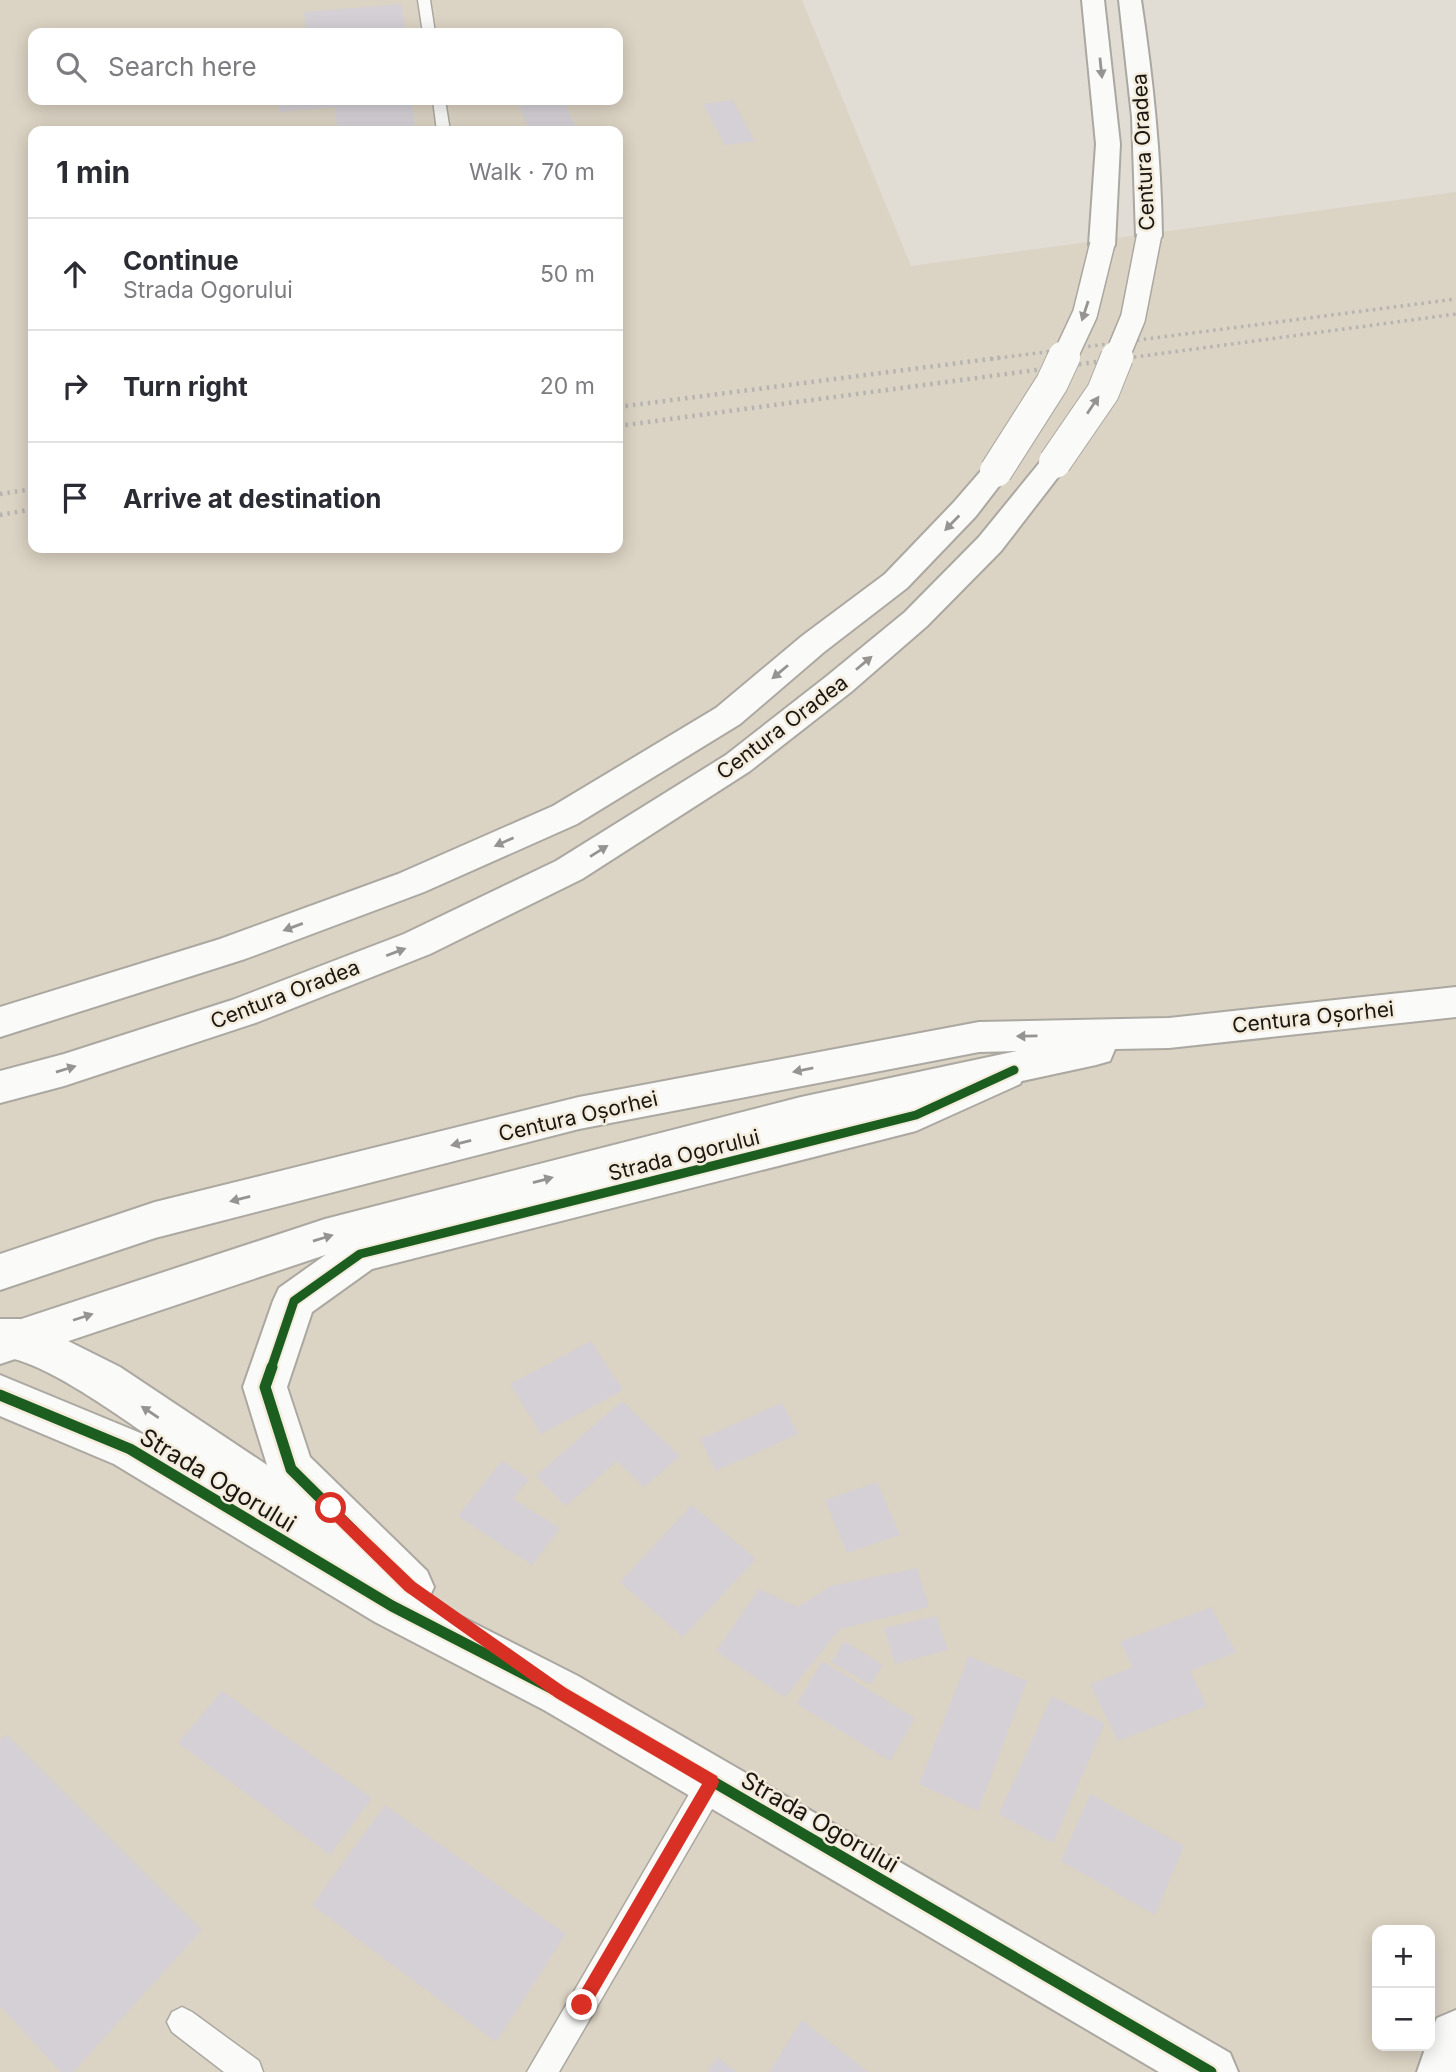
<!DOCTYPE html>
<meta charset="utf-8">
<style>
:root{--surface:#fff;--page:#f2f2f3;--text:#2b2b33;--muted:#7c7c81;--line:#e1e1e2}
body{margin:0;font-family:Inter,sans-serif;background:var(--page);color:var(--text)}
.controls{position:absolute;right:21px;bottom:21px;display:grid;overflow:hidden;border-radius:14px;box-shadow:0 4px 18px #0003}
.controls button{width:63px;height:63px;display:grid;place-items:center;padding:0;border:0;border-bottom:2px solid var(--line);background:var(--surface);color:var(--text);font:35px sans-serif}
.stop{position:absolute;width:21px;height:21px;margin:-16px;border:5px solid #d93025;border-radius:50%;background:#fff}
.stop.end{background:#d93025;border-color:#fff;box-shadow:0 2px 7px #0008}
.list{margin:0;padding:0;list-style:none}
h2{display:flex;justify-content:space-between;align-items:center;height:91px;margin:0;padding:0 28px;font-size:30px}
h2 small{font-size:23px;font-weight:400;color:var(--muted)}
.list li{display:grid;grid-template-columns:46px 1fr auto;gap:21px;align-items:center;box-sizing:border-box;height:112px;padding:0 28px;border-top:2px solid var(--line)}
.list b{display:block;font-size:26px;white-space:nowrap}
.list p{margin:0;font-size:23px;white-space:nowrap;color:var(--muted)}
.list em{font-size:23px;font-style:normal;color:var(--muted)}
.icon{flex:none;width:38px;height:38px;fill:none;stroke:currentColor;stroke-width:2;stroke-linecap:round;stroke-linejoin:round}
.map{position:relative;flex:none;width:1456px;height:2072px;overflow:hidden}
.search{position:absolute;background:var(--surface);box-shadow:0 4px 18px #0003;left:28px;top:28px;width:595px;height:77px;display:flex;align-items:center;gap:18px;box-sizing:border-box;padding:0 24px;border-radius:14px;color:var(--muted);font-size:26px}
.panel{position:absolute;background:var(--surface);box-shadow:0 4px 18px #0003;left:28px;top:126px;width:595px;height:427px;border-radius:14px}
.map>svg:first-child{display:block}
.built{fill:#dbd3c3;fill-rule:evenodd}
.building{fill:#d4d0d6}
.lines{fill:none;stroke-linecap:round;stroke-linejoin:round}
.lane-casing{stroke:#aba8a1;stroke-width:3}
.street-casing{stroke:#aba8a1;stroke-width:4}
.secondary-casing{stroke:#aba8a1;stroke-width:4}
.primary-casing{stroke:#aba8a1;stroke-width:4}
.highway-casing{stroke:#aba8a1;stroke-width:4}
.lane{fill:#fafaf9;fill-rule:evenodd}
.street{fill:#fafaf9;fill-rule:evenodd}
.secondary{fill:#fafaf9;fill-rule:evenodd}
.primary{fill:#fafaf9;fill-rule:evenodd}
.highway{fill:#fafaf9;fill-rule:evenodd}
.rail-far1{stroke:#b5b4b2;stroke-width:3.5;stroke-dasharray:2.5 4.5;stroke-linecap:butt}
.rail{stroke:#b5b4b2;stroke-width:4.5;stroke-dasharray:2.5 5;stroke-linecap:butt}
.primary-bridge-far1-casing{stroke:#aba8a1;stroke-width:27;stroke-linecap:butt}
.primary-bridge-casing{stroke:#aba8a1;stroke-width:34;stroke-linecap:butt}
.primary-bridge-far1{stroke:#fafaf9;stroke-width:24}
.primary-bridge{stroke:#fafaf9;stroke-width:32}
.cycleway-far1-casing{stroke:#f4ecdc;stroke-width:13}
.cycleway-casing{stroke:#f4ecdc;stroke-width:16}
.cycleway-far1{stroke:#1b5e20;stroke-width:9}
.cycleway{stroke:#1b5e20;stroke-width:11}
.oneway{fill:#959491}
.route{fill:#d93025}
.labels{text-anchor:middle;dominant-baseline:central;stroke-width:5;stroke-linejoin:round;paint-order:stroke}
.street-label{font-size:21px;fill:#1a1712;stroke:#f4ecdc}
.near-street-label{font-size:24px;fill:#1a1712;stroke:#f4ecdc}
</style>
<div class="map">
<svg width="1456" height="2072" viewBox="0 0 1456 2072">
<rect width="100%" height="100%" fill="#e1ddd5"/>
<path class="built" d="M0,0H802L911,266L1456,192V2072H0ZM33,33H618V100H33ZM33,131H618V548H33ZM1377,1930H1430V2046H1377Z"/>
<path class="building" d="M401,4L406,33H345V29L306,33L304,12Z
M278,100H411L416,131H338L335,107L279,112Z
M563,100L578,131H530L519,106Z
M732,100L755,141L725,145L703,104Z
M591,1341L623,1390L541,1434L510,1384Z
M622,1401L680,1456L644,1487L617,1461L566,1506L536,1476Z
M782,1403L798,1434L716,1471L700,1439Z
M502,1461L529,1479L513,1499L560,1528L532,1565L458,1516Z
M877,1482L900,1535L847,1553L825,1500Z
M692,1505L756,1559L683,1637L620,1582Z
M917,1568L929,1607L840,1629L785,1697L716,1651L759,1589L798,1607L831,1586Z
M1211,1607L1236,1652L1190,1671L1207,1706L1118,1741L1090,1684L1133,1667L1120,1642Z
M936,1616L948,1650L895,1664L884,1628Z
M844,1641L883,1665L870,1685L831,1662Z
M969,1656L1027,1681L978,1811L919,1784Z
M822,1661L915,1718L890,1761L797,1704Z
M222,1691L372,1798L330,1855L178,1743Z
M1052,1696L1105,1723L1053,1843L999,1814Z
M6,1734L202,1930L73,2072H61L0,2006V1741Z
M1090,1794L1184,1846L1155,1915L1061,1861Z
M385,1805L566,1934L496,2042L312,1905Z
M802,2020L868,2072H769Z
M717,2057L736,2072H708Z"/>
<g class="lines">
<g class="lane-casing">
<path id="lane" d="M418,0H430L435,33H423Z
M433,100H445L450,131H437Z
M712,1768L722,1772L726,1782L722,1792L559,2072H527L702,1772Z
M182,2007L192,2012L259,2061L263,2072H224L172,2032L167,2022L172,2012Z"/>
</g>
<g class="street-casing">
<path id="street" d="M1456,2010V2072H1417L1426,2046H1430V2035L1437,2018Z"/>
</g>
<g class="secondary-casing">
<path id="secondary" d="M1006,1057L1020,1062L1026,1073L1020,1084L916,1131L372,1269L312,1312L287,1387L310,1457L427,1571L434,1587L428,1600L578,1676L1230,2053L1238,2072H1159L544,1710L375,1622L114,1464L0,1416V1375L150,1437C116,1414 38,1357 0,1357V1319H19L34,1324L120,1367L267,1465L243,1387L273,1301L279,1288L345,1241L908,1101Z"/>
</g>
<g class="primary-casing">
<path id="primary" d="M1082,0H1104L1120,144L1115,245L1111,251L1102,253L1093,251L1089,245L1096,144Z
M1119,0H1141C1153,78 1161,157 1162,236L1158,242L1149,244L1140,242L1136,236L1132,117Z
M1055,453L1065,456L1070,462L1065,468L1001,551L927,626L851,692L750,771L582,879L430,954L258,1022L64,1086L0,1103V1071L64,1054L232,1000L404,934L556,861L726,755L827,676L905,612L979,537L1045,456Z
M996,462L1006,465L1011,471L1006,477L976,516L907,588L824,652L740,724L577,824L424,892L245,959L0,1037V1007L220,939L398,874L553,806L716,708L802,636L885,574L954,502L986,465Z"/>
</g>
<g class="highway-casing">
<path id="highway" d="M1456,987V1017L1169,1048L1115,1049L1110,1061L1096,1065L801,1129L325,1255L0,1364V1326L325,1219L801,1097L1017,1051L979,1052L579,1129L155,1238L0,1290V1254L155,1202L579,1097L979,1022L1169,1018Z"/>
</g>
<use href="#lane" class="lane"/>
<use href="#street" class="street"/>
<use href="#secondary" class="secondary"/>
<use href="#primary" class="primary"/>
<use href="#highway" class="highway"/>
<path class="rail-far1" d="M991,359L1456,299
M1120,359L1456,314"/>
<path class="rail" d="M618,407L1005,357
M618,426L1133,357
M0,494L33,489
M0,515L33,509"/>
<g class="primary-bridge-far1-casing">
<path id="primary-bridge-far1" d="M1064,359L1085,314L1102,245
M1116,359L1133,318L1149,236"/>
</g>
<g class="primary-bridge-casing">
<path id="primary-bridge" d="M1055,462L1103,392L1117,357
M996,471L1052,383L1064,357"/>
</g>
<use href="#primary-bridge-far1" class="primary-bridge-far1"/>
<use href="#primary-bridge" class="primary-bridge"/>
<g class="cycleway-far1-casing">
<path id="cycleway-far1" d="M271,1369L294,1301L360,1254L916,1115L1014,1070"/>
</g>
<g class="cycleway-casing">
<path id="cycleway" d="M272,1367L265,1387L291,1469L410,1587
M0,1395L130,1449L392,1606L561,1693L1211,2072"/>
</g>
<use href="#cycleway-far1" class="cycleway-far1"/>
<use href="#cycleway" class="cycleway"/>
</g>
<defs><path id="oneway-solid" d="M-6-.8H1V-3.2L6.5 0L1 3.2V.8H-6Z" transform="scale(1.75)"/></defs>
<g class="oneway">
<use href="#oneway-solid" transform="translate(1101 68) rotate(84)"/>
<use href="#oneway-solid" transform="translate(1085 311) rotate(108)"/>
<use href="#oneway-solid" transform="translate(1093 405) rotate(-56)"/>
<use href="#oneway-solid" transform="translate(952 523) rotate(134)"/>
<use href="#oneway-solid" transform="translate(864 663) rotate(-40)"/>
<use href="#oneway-solid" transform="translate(780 672) rotate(140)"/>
<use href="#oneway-solid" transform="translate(504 842) rotate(156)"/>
<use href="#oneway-solid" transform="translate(599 851) rotate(-32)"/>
<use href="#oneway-solid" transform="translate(293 927) rotate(160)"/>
<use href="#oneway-solid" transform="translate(396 952) rotate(-21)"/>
<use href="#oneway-solid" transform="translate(1027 1036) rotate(179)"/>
<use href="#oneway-solid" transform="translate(66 1069) rotate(-17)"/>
<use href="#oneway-solid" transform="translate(803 1070) rotate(169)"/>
<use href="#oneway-solid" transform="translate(461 1143) rotate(166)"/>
<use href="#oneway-solid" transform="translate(543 1180) rotate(-15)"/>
<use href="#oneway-solid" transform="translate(240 1199) rotate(166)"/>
<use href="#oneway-solid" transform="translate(323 1238) rotate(-17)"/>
<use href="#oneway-solid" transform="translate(83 1317) rotate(-18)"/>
<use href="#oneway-solid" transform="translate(150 1412) rotate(-146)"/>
</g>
<path class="route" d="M331,1502L415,1582L566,1688L717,1776L719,1782L717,1787L587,2011L582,2013L576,2011L574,2005L576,1999L702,1784L556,1698L405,1591L326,1513L324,1508Z"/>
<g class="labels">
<g class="street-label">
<text transform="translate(1143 152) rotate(-93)">Centura Oradea</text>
<text transform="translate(782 727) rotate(-37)">Centura Oradea</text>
<text transform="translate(285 994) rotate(-21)">Centura Oradea</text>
<text transform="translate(1313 1017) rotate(-6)">Centura Oșorhei</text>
<text transform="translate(578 1116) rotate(-13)">Centura Oșorhei</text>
<text transform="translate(684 1155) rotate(-14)">Strada Ogorului</text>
</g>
<g class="near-street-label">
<text transform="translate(218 1480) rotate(31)">Strada Ogorului</text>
<text transform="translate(820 1822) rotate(30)">Strada Ogorului</text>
</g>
</g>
</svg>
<div class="controls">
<button>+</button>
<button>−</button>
</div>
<div class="stop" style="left:331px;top:1508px"></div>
<div class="stop end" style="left:582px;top:2005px"></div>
<div class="search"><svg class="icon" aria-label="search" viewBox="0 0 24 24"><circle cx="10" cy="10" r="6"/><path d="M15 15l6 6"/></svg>Search here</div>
<section class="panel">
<h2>1 min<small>Walk · 70 m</small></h2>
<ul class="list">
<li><svg class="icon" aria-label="ahead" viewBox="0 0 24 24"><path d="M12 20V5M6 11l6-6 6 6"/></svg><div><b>Continue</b><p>Strada Ogorului</p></div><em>50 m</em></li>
<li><svg class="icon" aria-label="right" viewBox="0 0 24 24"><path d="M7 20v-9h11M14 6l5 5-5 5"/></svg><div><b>Turn right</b></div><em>20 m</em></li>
<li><svg class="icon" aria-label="arrive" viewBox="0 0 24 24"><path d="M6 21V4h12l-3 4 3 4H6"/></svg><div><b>Arrive at destination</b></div></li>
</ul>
</section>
</div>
